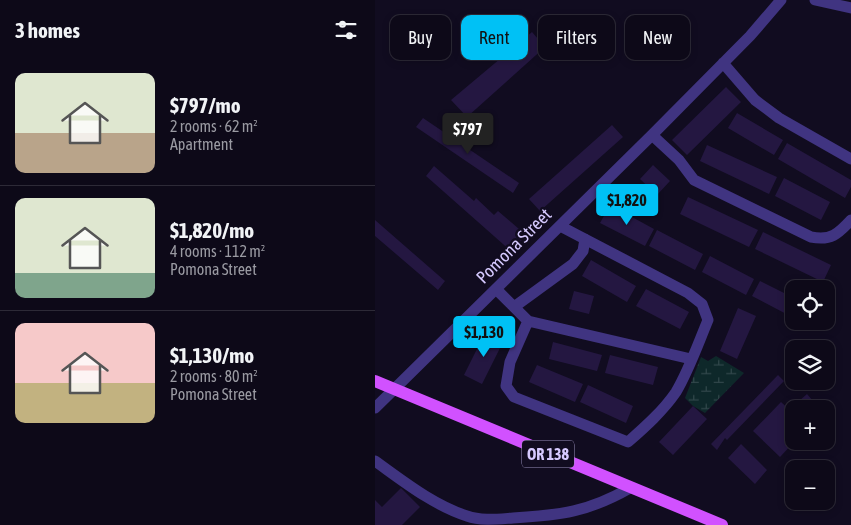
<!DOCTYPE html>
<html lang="en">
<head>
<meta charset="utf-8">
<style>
	body { margin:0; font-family:"Asap Condensed",sans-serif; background:#1b1725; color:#f1f3f6; height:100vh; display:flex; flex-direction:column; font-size:19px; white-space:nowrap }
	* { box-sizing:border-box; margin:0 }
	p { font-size:16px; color:#9a9aa2 }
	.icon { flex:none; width:28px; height:28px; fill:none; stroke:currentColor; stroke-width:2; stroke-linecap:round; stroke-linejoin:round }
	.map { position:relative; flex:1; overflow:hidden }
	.panel { display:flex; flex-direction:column; background:#0d0918; width:375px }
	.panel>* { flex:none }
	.hud { position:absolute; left:15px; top:15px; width:385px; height:45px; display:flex; gap:10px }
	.controls { position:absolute; left:410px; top:280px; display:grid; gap:10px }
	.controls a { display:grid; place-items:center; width:50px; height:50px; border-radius:10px; background:#0d0918; box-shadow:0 2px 8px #0003,0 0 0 1px #2d2a37; font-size:25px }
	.price { position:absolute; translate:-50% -42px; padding:0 11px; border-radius:5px; background:#00c1f5; color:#111; font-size:16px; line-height:32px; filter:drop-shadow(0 1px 2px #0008) }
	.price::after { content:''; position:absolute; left:50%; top:30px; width:15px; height:11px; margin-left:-8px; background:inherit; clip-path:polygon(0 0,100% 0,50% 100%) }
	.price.active { background:#222; color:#fff }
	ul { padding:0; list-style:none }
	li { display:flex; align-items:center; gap:15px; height:125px; padding:0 15px }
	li+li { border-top:1px solid #2d2a37 }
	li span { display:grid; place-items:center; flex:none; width:140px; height:100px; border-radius:10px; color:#555 }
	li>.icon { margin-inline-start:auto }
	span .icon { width:60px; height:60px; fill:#fffc; stroke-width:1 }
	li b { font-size:21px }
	h2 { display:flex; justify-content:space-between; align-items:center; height:60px; padding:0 15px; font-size:21px }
	.tag { padding:0 18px; border-radius:10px; background:#0d0918; box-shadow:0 2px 8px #0003,0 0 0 1px #2d2a37; font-size:18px; line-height:45px }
	.tag.active { background:#00c1f5; color:#111 }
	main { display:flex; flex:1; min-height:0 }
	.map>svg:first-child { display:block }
</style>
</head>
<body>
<main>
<section class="panel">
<h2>3 homes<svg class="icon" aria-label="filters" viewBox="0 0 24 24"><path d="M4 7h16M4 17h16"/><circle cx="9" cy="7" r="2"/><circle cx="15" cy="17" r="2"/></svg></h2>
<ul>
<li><span style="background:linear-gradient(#dfe7d0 60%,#b9a48a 0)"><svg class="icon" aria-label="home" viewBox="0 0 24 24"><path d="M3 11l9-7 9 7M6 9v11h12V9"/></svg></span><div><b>$797/mo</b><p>2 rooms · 62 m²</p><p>Apartment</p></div></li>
<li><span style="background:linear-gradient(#dfe7d0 75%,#7fa58c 0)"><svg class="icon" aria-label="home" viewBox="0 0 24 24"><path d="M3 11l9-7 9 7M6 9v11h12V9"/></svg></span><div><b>$1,820/mo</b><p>4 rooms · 112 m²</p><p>Pomona Street</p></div></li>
<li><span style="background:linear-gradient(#f6c9c9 60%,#c2b280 0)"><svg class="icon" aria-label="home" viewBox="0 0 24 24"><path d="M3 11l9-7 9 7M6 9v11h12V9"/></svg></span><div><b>$1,130/mo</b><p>2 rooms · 80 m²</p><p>Pomona Street</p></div></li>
</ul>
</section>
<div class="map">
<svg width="476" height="525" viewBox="0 0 476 525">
	<defs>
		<pattern id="wetland-marsh" width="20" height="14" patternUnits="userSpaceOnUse" patternTransform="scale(1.25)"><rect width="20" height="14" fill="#0e282a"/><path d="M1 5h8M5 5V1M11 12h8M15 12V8" fill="none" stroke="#30464a"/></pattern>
	</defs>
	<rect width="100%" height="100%" fill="#110c20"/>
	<!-- wetland -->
	<path fill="url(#wetland-marsh)" d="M341,356L369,373L330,413L318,406L310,398L326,357L333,361Z"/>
	<!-- building -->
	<path fill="#241741" d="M157,32L170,47L92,117L76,100Z
		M351,87L366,102L312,155L297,140Z
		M362,113L408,140L399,155L353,128Z
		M48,118L144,183L138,193L41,127Z
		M237,125L248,137L165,211L154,199Z
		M412,143L476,180V187L470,198L403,159Z
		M332,145L402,177L394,194L325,161Z
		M278,165L295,181L282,195L265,179Z
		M59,166L99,201L101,198L119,215L123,211L151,235L137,252L51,176Z
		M409,178L455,202L446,220L400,196Z
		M313,197L383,230L374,247L305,214Z
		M235,205L279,229L270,246L225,223Z
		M0,220L70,281L63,290L0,236Z
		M282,230L328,254L320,270L274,246Z
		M388,232L456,265L448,282L380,249Z
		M335,256L379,279L371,295L327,272Z
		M216,260L261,286L252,302L207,276Z
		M385,281L419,298V318L377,296Z
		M271,289L314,312L305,329L261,306Z
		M199,291L219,296L214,314L194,309Z
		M363,308L381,316L362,359L345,351Z
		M111,331L129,340L107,384L89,375Z
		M178,342L227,355L222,371L174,359Z
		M235,355L283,367L278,385L230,373Z
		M162,365L208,384L200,402L154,382Z
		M403,375L409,381L352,440L350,438L342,450L336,444Z
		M213,385L258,406L251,423L205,402Z
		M432,394L438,401L430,408L424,401Z
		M406,402L419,414L420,441L405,457L378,431Z
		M318,406L332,419L298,455L284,442Z
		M366,444L392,470L380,484L353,458Z
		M26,488L45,507L27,525H0V500L7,507Z"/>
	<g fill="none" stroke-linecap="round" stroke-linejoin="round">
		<!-- minor -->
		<path stroke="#403481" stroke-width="11" d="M440,0L476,8
			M348,63L380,100L404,118L476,159
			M277,135L304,160L319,180L436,237C456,241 463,234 476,220
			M121,289L153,321L135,362L131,386L139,397L253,442C270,427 288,411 301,392C314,370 323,344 333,320L327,304L313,293L185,226
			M139,307L198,264L208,251L210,239
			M153,321L316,359
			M0,408L277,135L375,36L406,0
			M0,461C28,481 58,505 92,516C106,521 123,519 138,518C186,515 213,512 255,488"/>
		<!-- major -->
		<path stroke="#d151ff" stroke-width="12" d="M0,381L347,525"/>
	</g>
	<g text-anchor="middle" stroke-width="5" stroke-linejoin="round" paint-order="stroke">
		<!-- shield labels -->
		<rect fill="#110c20" stroke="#9b91bc" stroke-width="1" x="147" y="440.5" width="52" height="27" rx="4"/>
		<g font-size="16" font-weight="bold" fill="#d6caff">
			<text x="173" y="460">OR 138</text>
		</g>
		<!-- street labels -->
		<g font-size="18" fill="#d6caff" stroke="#110c20">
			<text transform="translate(139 246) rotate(-45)" y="6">Pomona Street</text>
		</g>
	</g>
</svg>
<div class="controls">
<a><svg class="icon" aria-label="locate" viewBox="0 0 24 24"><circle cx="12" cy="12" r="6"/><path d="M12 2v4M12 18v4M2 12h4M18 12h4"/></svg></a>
<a><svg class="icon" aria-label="layers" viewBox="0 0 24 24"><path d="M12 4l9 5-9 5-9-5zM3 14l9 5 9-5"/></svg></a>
<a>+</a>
<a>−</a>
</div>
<b class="price active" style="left:93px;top:155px">$797</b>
<b class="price" style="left:252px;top:226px">$1,820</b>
<b class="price" style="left:109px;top:358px">$1,130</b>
<div class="hud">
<a class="tag">Buy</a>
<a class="tag active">Rent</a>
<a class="tag">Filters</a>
<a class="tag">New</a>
</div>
</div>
</main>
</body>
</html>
